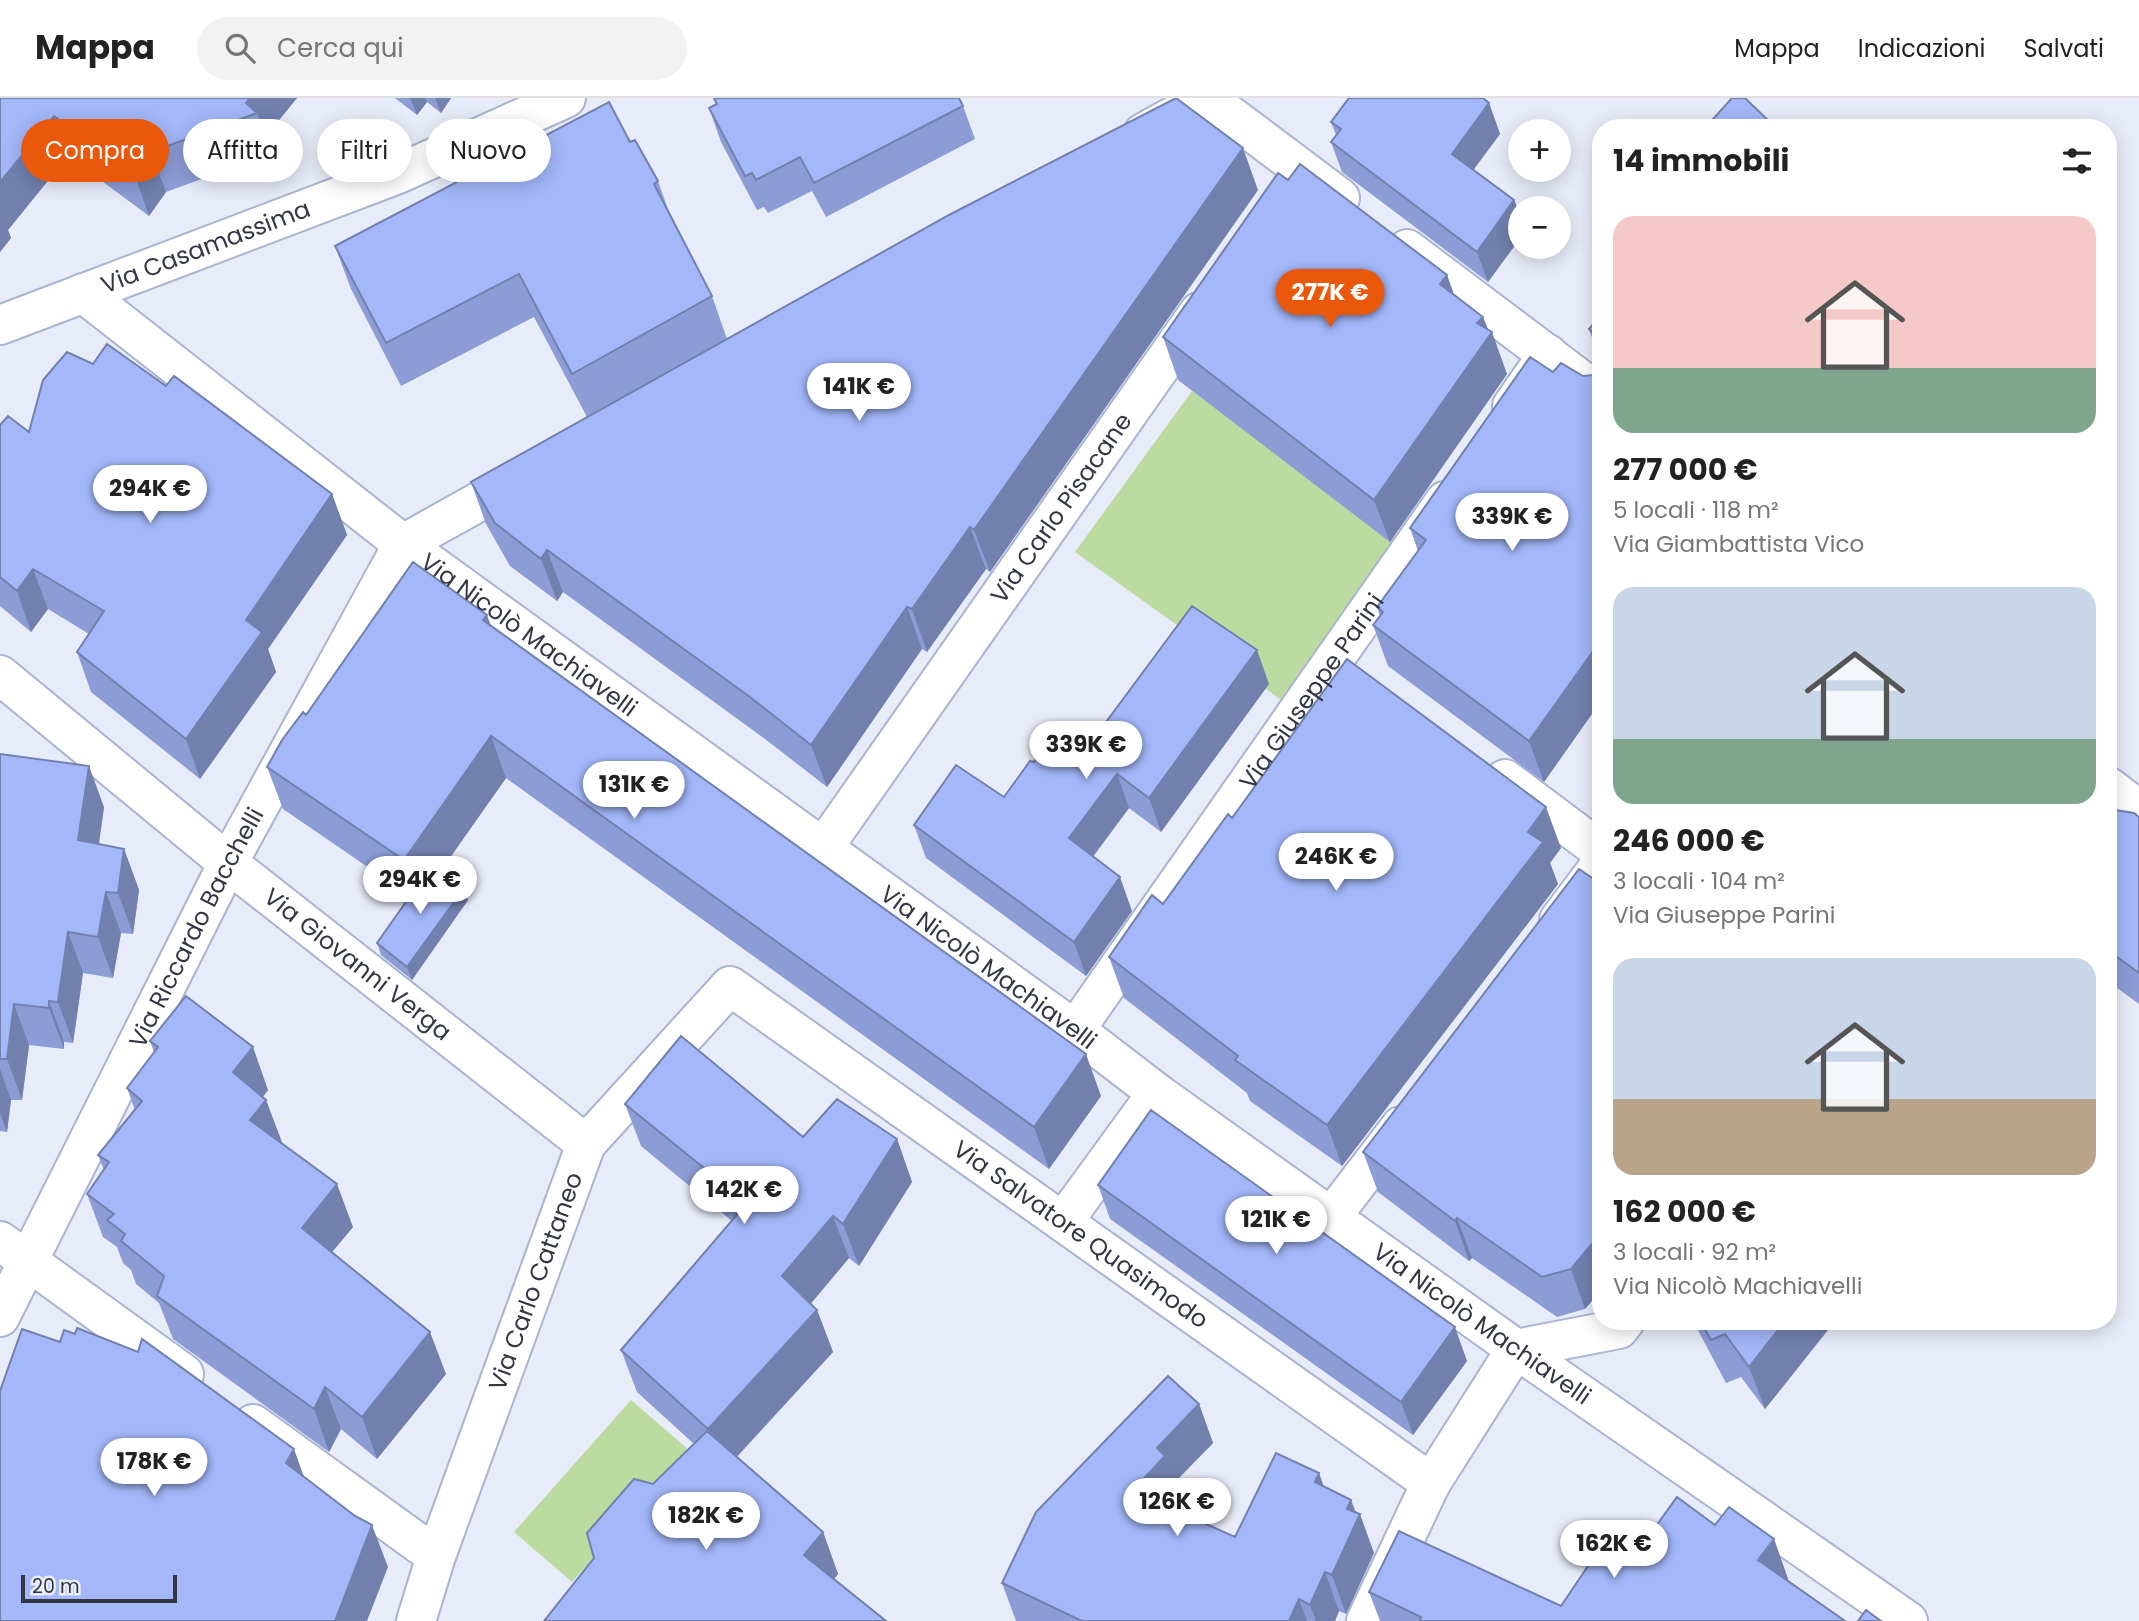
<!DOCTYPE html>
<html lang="it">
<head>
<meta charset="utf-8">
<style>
	body { margin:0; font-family:Poppins,sans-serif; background:#f2f2f2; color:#222; height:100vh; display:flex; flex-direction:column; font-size:26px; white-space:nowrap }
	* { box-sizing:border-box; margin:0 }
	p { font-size:23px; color:#767676 }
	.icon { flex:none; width:38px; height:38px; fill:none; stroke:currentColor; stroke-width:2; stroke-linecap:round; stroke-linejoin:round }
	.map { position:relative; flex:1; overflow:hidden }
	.drawer { position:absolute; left:1592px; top:21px; width:525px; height:1211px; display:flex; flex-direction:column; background:#fff; border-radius:28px; box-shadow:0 4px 18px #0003 }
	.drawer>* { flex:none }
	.top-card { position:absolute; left:21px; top:21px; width:665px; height:63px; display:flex; gap:14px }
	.controls { position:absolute; left:1508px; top:21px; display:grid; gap:14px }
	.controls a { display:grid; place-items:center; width:63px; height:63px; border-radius:50%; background:#fff; box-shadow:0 4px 18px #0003; font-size:35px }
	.scale { position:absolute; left:21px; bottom:18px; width:156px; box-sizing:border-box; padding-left:7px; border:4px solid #333743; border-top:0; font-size:19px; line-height:24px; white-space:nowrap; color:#333743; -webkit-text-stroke:5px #e8ecf9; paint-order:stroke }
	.price { position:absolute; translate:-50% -60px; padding:0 16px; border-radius:24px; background:#fff; color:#222; font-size:23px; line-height:46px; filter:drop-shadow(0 2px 4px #0008) }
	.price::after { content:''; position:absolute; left:50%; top:42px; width:21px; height:16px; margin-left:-10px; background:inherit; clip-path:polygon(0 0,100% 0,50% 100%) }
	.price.active { background:#ea580c; color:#fff }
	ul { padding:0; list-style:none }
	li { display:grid; align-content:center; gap:14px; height:371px; padding:0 21px }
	li span { display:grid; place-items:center; height:217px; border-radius:21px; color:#555 }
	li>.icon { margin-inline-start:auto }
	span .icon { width:126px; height:126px; fill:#fffc; stroke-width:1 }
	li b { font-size:30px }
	h2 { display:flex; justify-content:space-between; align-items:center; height:84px; padding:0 21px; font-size:30px }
	.tag { padding:0 24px; border-radius:32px; background:#fff; box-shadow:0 4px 18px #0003; font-size:24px; line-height:63px }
	.tag.active { background:#ea580c; color:#fff }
	header { display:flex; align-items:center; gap:42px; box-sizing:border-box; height:98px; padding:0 35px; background:#fff; border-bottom:2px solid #e0e0e0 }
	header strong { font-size:33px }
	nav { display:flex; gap:38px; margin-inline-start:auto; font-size:24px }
	.search { width:490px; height:63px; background:#f2f2f2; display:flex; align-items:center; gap:18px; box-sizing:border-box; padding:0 24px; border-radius:38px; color:#767676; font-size:26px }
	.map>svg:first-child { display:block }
</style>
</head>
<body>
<header>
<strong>Mappa</strong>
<div class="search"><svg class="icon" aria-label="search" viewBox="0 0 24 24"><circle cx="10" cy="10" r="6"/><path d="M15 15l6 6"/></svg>Cerca qui</div>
<nav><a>Mappa</a><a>Indicazioni</a><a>Salvati</a></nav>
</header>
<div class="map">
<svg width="2139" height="1523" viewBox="0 0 2139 1523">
	<rect width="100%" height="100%" fill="#e8ecf9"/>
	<!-- green -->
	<path fill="#bcdba0" d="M1192,293L1411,452L1298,614L1075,454Z
		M631,1302L689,1352L572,1484L514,1434Z"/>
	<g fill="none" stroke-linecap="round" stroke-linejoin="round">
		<!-- minor casing -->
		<g stroke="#a9b3d2" stroke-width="42">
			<g id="minor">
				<path d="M1207,0L1340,100"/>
				<path d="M1143,35L1206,0"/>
				<path d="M1407,151L1601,297"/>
				<path id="s1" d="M83,195L403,446L1075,932L1157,995L1516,1251L1908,1523"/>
				<path id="s2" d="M0,227L398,76L566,0"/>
				<path d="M1512,308L1548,256"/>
				<path id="s3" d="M0,577L228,765L586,1046"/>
				<path d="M1505,681L1601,753"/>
				<path d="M2109,689L2139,712"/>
				<path id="s4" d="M823,750L1199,214"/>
				<path d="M1559,822L1601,766"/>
				<path id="s5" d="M1075,932L1445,403"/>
				<path d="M1332,1118L1401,1028"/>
				<path d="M1063,1124L1157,995"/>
				<path d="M0,1143L184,1276"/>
				<path id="s6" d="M0,1219L228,765L403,446L525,378"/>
				<path d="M253,1326L436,1458"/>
				<path id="s7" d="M416,1523L436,1458L586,1046L730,888L1431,1385"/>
				<path d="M1366,1523L1431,1385L1516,1251L1619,1231L1625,1223"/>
			</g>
		</g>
		<!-- minor -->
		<use href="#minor" stroke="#fff" stroke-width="38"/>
	</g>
	<!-- wall -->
	<path fill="#8c9dd6" d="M0,0H297L266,38L272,55L166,94L149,118L68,58L8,132L11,140L0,154Z
		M395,0H451L441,15L427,4L417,17Z
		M713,0L963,8L975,41L826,119L812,93L768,115L764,109L757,112L721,44L709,10L716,6Z
		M1489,5L1500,36L1473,72L1514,102L1521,119V139L1488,184L1342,74L1331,44L1336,37L1331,24Z
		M630,44L658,83L671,120L712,198L727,241L1258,92L990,474L986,471L927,554L922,551L827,689L765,641L563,494L557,503L510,468L486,426L471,384L587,319L534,219L401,288L351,191L335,148Z
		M1288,82L1447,177L1454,197L1488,231L1507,276L1390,444L1178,282L1163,239Z
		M1601,217V265L1589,231Z
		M93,266L166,288L332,396L347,437L268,551L276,574L200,681L91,594L77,554L89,536L48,511L31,534L0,508V327L29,334Z
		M1601,272V603L1544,684L1388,568L1373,527L1380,518L1377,509L1418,453L1410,430L1553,274L1583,278L1594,277Z
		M491,528L1101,998L1049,1071L506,680L440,773L464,790L468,802L412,882L381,857L377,845L410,798L283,711L267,669L306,617Z
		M1269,586L1161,734L1129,710L1093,759L1132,813L1086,878L926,760L914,727L1004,699L1034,664L1086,651Z
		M0,656L104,709L99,746L124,751L139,792L133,836L121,835L113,880L83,875L73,945L64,944V951L29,947L22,1002H11L7,1034L0,1033Z
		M2109,711L2139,719V906L2109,884Z
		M1232,720L1561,750L1550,765L1558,786L1342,1068L1250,1003L1247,995L1124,900L1109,859L1163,806Z
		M1601,786V1192L1585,1211L1557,1219L1472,1160L1469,1163L1378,1094L1363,1054Z
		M150,943L268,992L263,999L266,1002L281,1045L353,1129L332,1154L446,1276L377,1361L341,1331L329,1354L173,1241L159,1205L136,1186L131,1172L123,1165L117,1149L103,1139L87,1096L104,1072L98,1057L135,1012L127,990L154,954Z
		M625,1006L803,1039L897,1041L912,1084L859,1168L849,1160L811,1205L817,1212L833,1254L737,1359L823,1434L838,1476L834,1481L653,1386L694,1346L637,1294L621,1252L732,1123L641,1048Z
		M1098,1087L1467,1263L1413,1337L1110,1121Z
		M1693,1223H1835L1765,1311L1741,1279L1726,1285Z
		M1199,1306L1213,1345L1175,1384L1180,1397L1168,1409L1235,1439L1324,1388L1356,1415L1374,1455L1346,1516L1339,1513L1335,1523H1016L1002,1485Z
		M1715,1427L1774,1441L1788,1481L1787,1483L1845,1523H1380L1369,1494L1561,1508L1638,1453Z"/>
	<!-- shaded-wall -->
	<path fill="#7280ae" d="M250,0H297L266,38L257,15L246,5Z
		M410,0H425L427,4L417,17Z
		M435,0H451L441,15Z
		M1489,5L1500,36L1463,86L1452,56Z
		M54,18L68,58L8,132L11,140L0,154V84Z
		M1243,50L1258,92L990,474L974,432Z
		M151,54L166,94L149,118L135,78Z
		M1514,102L1521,119V139L1488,184L1477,154Z
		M1447,177L1462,220L1440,186Z
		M1483,219L1490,236L1492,234L1507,276L1390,444L1374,402L1477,225Z
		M332,396L347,437L268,551L276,574L200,681L186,641L246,522Z
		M970,429L986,471L927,554L912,511Z
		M547,452L563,494L557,503L541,461Z
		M33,471L48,511L31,534L17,493Z
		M907,509L922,551L827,689L811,647Z
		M487,517L502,559L483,522Z
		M1601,542V603L1544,684L1529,643Z
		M1257,552L1269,586L1161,734L1149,700Z
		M491,638L506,680L419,804L404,762Z
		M89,668L104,709L93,784L78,742Z
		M1117,676L1129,710L1081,774L1069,740Z
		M1546,709L1561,750L1550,765L1558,786L1342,1068L1327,1027Z
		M124,751L139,792L133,836L118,795Z
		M1120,779L1132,813L1086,878L1074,844Z
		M464,790L468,802L412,882L407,869Z
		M106,794L121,835L113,880L98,839Z
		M68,834L83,875L73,945L58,904Z
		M49,903L64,944V951L49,910Z
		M14,906L29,947L22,1002L7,961Z
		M253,949L268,992L248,1017L233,974Z
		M1086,956L1101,998L1049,1071L1034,1029Z
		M0,971L11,1002L7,1034L0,1015Z
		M266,1002L282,1044L266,1065L250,1022Z
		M897,1041L912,1084L859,1168L843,1126Z
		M337,1086L353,1129L317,1172L302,1130Z
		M833,1118L849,1160L798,1221L782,1178Z
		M1457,1120L1472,1160L1469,1163L1455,1123Z
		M1601,1135V1192L1585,1211L1571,1171Z
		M817,1212L833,1254L723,1373L708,1331Z
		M1785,1223H1835L1765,1311L1749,1269Z
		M1455,1229L1467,1263L1413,1337L1401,1304Z
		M430,1234L446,1276L377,1361L362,1319Z
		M325,1289L341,1331L329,1354L314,1311Z
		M1199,1306L1213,1345L1175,1384L1180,1397L1146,1431L1132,1393L1157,1350Z
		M294,1351L309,1393L286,1365Z
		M1319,1375L1333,1414L1315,1384Z
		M1351,1402L1358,1420L1360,1416L1374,1455L1346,1516L1332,1477L1347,1411Z
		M372,1427L388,1469L367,1523H335Z
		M823,1434L838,1476L819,1499L804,1457Z
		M1774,1441L1788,1481L1772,1503L1758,1462Z
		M1325,1474L1339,1513L1335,1523H1316L1310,1507Z
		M1299,1501L1307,1523H1289Z"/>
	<!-- building -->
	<path fill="#a3b7f9" stroke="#7280ae" stroke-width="2" d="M0,0H250L246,5L257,15L151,54L135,78L54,18L0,84Z
		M714,0H959L963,8L814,85L800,59L756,82L752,75L745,78L709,10L717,6Z
		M1176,0L1243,50L974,432L970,429L912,511L907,509L811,647L750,599L547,452L541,461L495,425L471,384L949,117Z
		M1349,0H1483L1489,5L1452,56L1514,102L1477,154L1331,44L1341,31L1331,24Z
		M1732,0H1745L1772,26L1769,30H1705Z
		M609,4L630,44L635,42L658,83L654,86L712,198L572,276L519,176L386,245L335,148Z
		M1300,66L1447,177L1440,186L1483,219L1477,225L1492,234L1374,402L1163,239L1278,75L1288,82Z
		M1601,217V244L1589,231Z
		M107,246L166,288L174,278L332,396L246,522L262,534L186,641L77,554L104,513L33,471L17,493L0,479V327L8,318L29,334L43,282L67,254L93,266Z
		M1530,259L1553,274L1561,265L1583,278L1594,277L1601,272V542L1529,643L1373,527L1383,514L1377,509L1426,442L1410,430Z
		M413,464L487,517L483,522L1086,956L1034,1029L491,638L404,762L267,669L282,642L303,614L306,617Z
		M1192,508L1257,552L1149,700L1117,676L1069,740L1120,779L1074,844L914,727L956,667L1004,699L1030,663L1034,664L1057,630L1086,651Z
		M1347,561L1546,709L1528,734L1543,744L1327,1027L1235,962L1238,958L1109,859L1152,797L1163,806L1228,716L1232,720Z
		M0,656L89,668L78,742L124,751L118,795L106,794L98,839L68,834L58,904L49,903V910L14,906L7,961H0Z
		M2109,711L2134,715L2139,719V875L2109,853Z
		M432,767L464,790L407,869L377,845Z
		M1579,771L1601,786V1135L1571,1171L1542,1179L1457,1120L1455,1123L1363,1054Z
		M186,898L253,949L233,974L266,1002L250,1022L337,1086L302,1130L430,1234L362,1319L325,1289L314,1311L157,1198L164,1178L121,1143L125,1136L107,1122L114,1116L87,1096L109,1064L98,1057L142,1003L127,990L158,949L150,943Z
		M681,938L803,1039L837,1001L897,1041L843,1126L833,1118L782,1178L817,1212L708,1331L621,1252L747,1105L625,1006Z
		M1151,1012L1455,1229L1401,1304L1098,1087Z
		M1700,1223H1785L1749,1269L1725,1236L1711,1242Z
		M77,1230L138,1254L142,1241L294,1351L286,1365L355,1418L372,1427L335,1523H0V1293L22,1231L60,1244L64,1232L75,1236Z
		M1168,1278L1199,1306L1157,1350L1165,1358L1132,1393L1235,1439L1276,1355L1319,1375L1315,1384L1351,1402L1347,1411L1360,1416L1332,1477L1325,1474L1310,1507L1299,1501L1289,1523H1082L1002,1485L1036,1414Z
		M707,1333L823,1434L804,1457L886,1523H544L594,1460L587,1435L634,1381L653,1386Z
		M1677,1399L1715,1427L1729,1409L1774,1441L1758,1462L1845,1523H1420L1421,1519L1369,1494L1399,1433L1561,1508L1611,1434L1638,1453Z
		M1866,1512L1881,1523H1858Z"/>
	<g text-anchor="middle" stroke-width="7" stroke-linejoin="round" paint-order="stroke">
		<!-- street labels -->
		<g font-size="24" fill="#333743" stroke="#e8ecf9">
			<text dy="8" stroke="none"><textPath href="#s2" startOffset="220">Via Casamassima</textPath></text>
			<text dy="8" stroke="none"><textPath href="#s4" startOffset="415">Via Carlo Pisacane</textPath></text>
			<text dy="8" stroke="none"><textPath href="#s1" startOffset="562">Via Nicolò Machiavelli</textPath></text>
			<text dy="8" stroke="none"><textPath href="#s5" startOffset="413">Via Giuseppe Parini</textPath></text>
			<text dy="8" stroke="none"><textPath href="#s6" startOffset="436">Via Riccardo Bacchelli</textPath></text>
			<text dy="8" stroke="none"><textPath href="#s3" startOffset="460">Via Giovanni Verga</textPath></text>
			<text dy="8" stroke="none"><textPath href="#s1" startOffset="1129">Via Nicolò Machiavelli</textPath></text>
			<text dy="8" stroke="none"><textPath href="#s7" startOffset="1150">Via Salvatore Quasimodo</textPath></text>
			<text dy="8" stroke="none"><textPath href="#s7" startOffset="360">Via Carlo Cattaneo</textPath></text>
			<text dy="8" stroke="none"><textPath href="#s1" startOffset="1738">Via Nicolò Machiavelli</textPath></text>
		</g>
	</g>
</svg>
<div class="controls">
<a>+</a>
<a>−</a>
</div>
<div class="scale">20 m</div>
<b class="price active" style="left:1330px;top:231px">277K €</b>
<b class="price" style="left:859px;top:325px">141K €</b>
<b class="price" style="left:150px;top:427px">294K €</b>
<b class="price" style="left:1512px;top:455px">339K €</b>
<b class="price" style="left:1086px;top:683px">339K €</b>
<b class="price" style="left:634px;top:723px">131K €</b>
<b class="price" style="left:1336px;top:795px">246K €</b>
<b class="price" style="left:420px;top:818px">294K €</b>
<b class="price" style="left:744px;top:1128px">142K €</b>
<b class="price" style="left:1276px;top:1158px">121K €</b>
<b class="price" style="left:154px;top:1400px">178K €</b>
<b class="price" style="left:1177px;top:1440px">126K €</b>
<b class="price" style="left:706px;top:1454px">182K €</b>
<b class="price" style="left:1614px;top:1482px">162K €</b>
<div class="top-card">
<a class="tag active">Compra</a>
<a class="tag">Affitta</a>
<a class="tag">Filtri</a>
<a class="tag">Nuovo</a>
</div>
<section class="drawer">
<h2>14 immobili<svg class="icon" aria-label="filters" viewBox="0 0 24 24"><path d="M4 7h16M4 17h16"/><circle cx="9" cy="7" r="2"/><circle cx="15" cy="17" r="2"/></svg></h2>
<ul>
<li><span style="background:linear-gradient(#f6c9c9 70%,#7fa58c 0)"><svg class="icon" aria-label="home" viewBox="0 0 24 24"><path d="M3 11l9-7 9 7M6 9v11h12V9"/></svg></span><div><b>277 000 €</b><p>5 locali · 118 m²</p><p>Via Giambattista Vico</p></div></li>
<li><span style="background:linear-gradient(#c9d6e8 70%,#7fa58c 0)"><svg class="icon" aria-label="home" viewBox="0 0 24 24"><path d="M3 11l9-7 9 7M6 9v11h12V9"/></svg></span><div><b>246 000 €</b><p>3 locali · 104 m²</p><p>Via Giuseppe Parini</p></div></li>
<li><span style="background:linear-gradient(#c9d6e8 65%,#b9a48a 0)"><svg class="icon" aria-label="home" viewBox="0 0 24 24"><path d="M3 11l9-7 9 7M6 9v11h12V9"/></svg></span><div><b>162 000 €</b><p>3 locali · 92 m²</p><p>Via Nicolò Machiavelli</p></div></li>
</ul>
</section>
</div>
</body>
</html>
